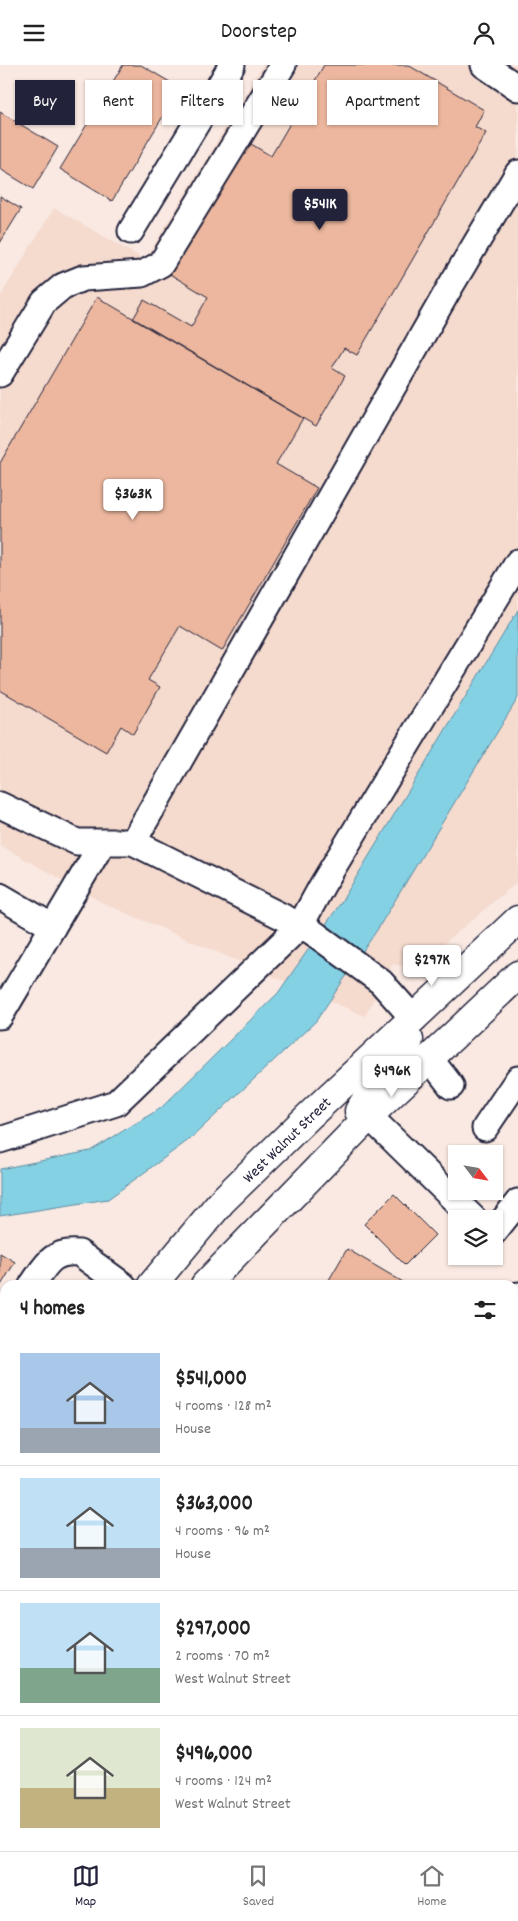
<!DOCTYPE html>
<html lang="en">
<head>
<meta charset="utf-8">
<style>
	body { margin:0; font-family:Dekko,sans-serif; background:#f6f6f6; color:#222; height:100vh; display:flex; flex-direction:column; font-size:19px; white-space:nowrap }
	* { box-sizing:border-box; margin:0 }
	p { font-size:16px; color:#767676 }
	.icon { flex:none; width:28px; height:28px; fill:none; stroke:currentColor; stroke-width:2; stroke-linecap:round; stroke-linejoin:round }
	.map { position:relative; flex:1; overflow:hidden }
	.drawer { position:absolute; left:0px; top:1215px; width:519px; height:571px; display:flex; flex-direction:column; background:#fff; border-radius:15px 15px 0 0; box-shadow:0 1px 4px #0004 }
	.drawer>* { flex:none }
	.hud { position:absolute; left:15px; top:15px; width:489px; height:45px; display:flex; gap:10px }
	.needle { width:32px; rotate:121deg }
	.buttons { position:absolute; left:448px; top:1080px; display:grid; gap:10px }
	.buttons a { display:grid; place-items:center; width:55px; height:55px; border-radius:0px; background:#fff; box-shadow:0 1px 4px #0004; font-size:25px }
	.price { position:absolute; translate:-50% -42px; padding:0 11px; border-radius:5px; background:#fff; color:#222; font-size:16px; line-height:32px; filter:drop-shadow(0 1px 2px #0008) }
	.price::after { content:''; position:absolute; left:50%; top:30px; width:15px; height:11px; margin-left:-8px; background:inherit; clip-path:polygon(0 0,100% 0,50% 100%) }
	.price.current { background:#22223b; color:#fff }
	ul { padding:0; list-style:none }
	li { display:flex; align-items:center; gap:15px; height:125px; padding:0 20px }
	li+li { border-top:1px solid #e0e0e0 }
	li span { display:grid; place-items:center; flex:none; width:140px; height:100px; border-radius:0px; color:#555 }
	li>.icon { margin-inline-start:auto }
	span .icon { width:60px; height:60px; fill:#fffc; stroke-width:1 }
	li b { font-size:21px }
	h2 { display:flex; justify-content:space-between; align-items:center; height:60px; padding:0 20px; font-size:21px }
	.pill { padding:0 18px; border-radius:0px; background:#fff; box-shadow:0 1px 4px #0004; font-size:18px; line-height:45px }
	.pill.current { background:#22223b; color:#fff }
	header { display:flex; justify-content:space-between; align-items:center; height:65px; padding:0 20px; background:#fff; font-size:22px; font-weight:600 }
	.tab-bar { display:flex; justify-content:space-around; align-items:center; height:70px; border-top:1px solid #e0e0e0; background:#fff; font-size:14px; color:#767676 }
	.tab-bar a { display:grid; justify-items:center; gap:2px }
	.tab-bar .current { color:#22223b }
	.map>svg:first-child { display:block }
</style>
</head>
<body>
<header><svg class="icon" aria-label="menu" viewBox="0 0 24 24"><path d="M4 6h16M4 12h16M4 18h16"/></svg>Doorstep<svg class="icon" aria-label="person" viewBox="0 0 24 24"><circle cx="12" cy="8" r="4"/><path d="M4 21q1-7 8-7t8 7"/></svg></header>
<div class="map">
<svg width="518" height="1786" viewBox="0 0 518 1786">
	<rect width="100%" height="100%" fill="#f9e9e2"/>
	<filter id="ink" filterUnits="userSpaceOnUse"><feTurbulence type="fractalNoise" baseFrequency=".02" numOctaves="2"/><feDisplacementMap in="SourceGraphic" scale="10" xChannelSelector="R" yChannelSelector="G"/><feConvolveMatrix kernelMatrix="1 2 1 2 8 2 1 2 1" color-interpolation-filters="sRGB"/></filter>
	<g filter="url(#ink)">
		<!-- built -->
		<path fill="#f5dace" d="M263,0H518V816L414,904L393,899L365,951L103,838L0,780V232L54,143L145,195Z"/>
		<!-- water -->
		<path fill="#85d1e4" stroke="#5d8ba0" d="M518,545V633L377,865L316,956L190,1074L108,1134L0,1151V1104L90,1086L161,1043L278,928L340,839Z"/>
		<!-- building -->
		<path fill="#ecb79e" stroke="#22223b" d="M123,0H141L180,23L112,136L60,104Z
			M324,0H408L484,45L475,62L486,68L357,290L344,283L332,303L345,311L316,361L133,254L144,235L191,262L208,232L168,208L246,76L271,91Z
			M0,47L58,82L33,124L0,104Z
			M0,131L21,144L0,178Z
			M97,232L303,353L276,399L317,423L222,586L180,561L148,615L160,622L133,669L121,661L106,687L0,625V398Z
			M394,1129L435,1170L405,1200L364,1159Z
			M347,1184L408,1220H326Z
			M0,1188L15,1197L0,1222Z
			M514,1547L518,1549V1592L514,1590Z
			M0,1653L5,1656V1714L0,1711Z
			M514,1757L518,1760V1786H494L486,1781H514Z
			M125,1781H155L153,1786H133Z
			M172,1781H185L193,1786H169Z
			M200,1781H235L232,1786H197Z"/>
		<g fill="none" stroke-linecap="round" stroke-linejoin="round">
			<!-- minor casing -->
			<g stroke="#22223b" stroke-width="29">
				<path id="minor" d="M484,0L518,23
					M131,166L232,0
					M0,309L44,237L63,221L83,213L142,209L161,199L283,0
					M0,740L77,777H133L311,866L381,917L414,954
					M133,777L450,222L518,108
					M0,831L53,862
					M0,951L103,777
					M430,994L451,1021
					M369,1051L474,1154
					M485,1063L518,1014
					M0,1075L116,1038L300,861L323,819L518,497
					M494,1167L518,1137
					M32,1220C46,1200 52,1185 79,1188L123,1220
					M514,1237L518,1230
					M0,1264L5,1257
					M0,1374L5,1376
					M514,1420L518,1415
					M0,1572L5,1575
					M514,1678L518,1681
					M0,1780L10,1786
					M349,1781L358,1786
					M295,1786L298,1781"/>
			</g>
			<!-- major casing -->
			<g stroke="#22223b" stroke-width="31">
				<path id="major" d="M359,1046L376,1019L409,975
					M152,1220L221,1137L309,1051L518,855
					M205,1220L378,1042L518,910
					M0,1479L5,1470"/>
			</g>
			<!-- minor -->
			<use href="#minor" stroke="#fff" stroke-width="25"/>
			<!-- major -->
			<use href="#major" stroke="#fff" stroke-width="28"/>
		</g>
	</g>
	<g text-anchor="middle" stroke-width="4.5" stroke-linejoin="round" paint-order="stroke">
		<!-- street labels -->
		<g font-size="16" fill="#22223b" stroke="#fff">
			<text transform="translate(286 1074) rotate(-44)" y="6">West Walnut Street</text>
		</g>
	</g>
</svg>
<div class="buttons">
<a><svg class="needle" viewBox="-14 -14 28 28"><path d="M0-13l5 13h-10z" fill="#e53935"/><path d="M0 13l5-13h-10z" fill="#767676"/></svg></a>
<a><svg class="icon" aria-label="layers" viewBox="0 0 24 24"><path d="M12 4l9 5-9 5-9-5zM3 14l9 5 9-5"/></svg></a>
</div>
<b class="price current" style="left:320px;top:166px">$541K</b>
<b class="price" style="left:133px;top:456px">$363K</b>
<b class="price" style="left:432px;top:922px">$297K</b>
<b class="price" style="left:392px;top:1033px">$496K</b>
<div class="hud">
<a class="pill current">Buy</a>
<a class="pill">Rent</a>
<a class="pill">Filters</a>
<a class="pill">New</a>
<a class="pill">Apartment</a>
</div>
<section class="drawer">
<h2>4 homes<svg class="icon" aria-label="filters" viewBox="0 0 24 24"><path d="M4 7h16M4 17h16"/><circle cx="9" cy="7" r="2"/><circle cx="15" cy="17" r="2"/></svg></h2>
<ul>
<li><span style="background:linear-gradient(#a9c7e8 75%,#9aa5b1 0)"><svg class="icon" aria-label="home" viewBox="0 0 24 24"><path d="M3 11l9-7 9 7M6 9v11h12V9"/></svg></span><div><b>$541,000</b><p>4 rooms · 128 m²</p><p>House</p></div></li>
<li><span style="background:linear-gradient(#bfe0f5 70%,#9aa5b1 0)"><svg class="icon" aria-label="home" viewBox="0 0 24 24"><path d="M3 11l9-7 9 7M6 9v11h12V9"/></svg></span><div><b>$363,000</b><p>4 rooms · 96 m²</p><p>House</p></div></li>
<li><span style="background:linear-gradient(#bfe0f5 65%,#7fa58c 0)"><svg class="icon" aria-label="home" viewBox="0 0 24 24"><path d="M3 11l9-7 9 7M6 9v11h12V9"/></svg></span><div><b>$297,000</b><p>2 rooms · 70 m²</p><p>West Walnut Street</p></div></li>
<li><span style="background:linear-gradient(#dfe7d0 60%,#c2b280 0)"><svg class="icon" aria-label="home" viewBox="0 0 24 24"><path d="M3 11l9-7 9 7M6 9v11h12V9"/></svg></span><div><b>$496,000</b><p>4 rooms · 124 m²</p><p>West Walnut Street</p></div></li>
</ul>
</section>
</div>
<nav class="tab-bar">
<a class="current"><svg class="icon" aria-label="map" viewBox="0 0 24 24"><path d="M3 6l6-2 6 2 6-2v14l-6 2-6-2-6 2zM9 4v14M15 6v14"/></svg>Map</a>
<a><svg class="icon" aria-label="saved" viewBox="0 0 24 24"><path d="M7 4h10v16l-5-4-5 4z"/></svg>Saved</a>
<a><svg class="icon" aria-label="home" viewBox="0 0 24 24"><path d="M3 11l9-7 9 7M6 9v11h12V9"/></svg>Home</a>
</nav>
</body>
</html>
